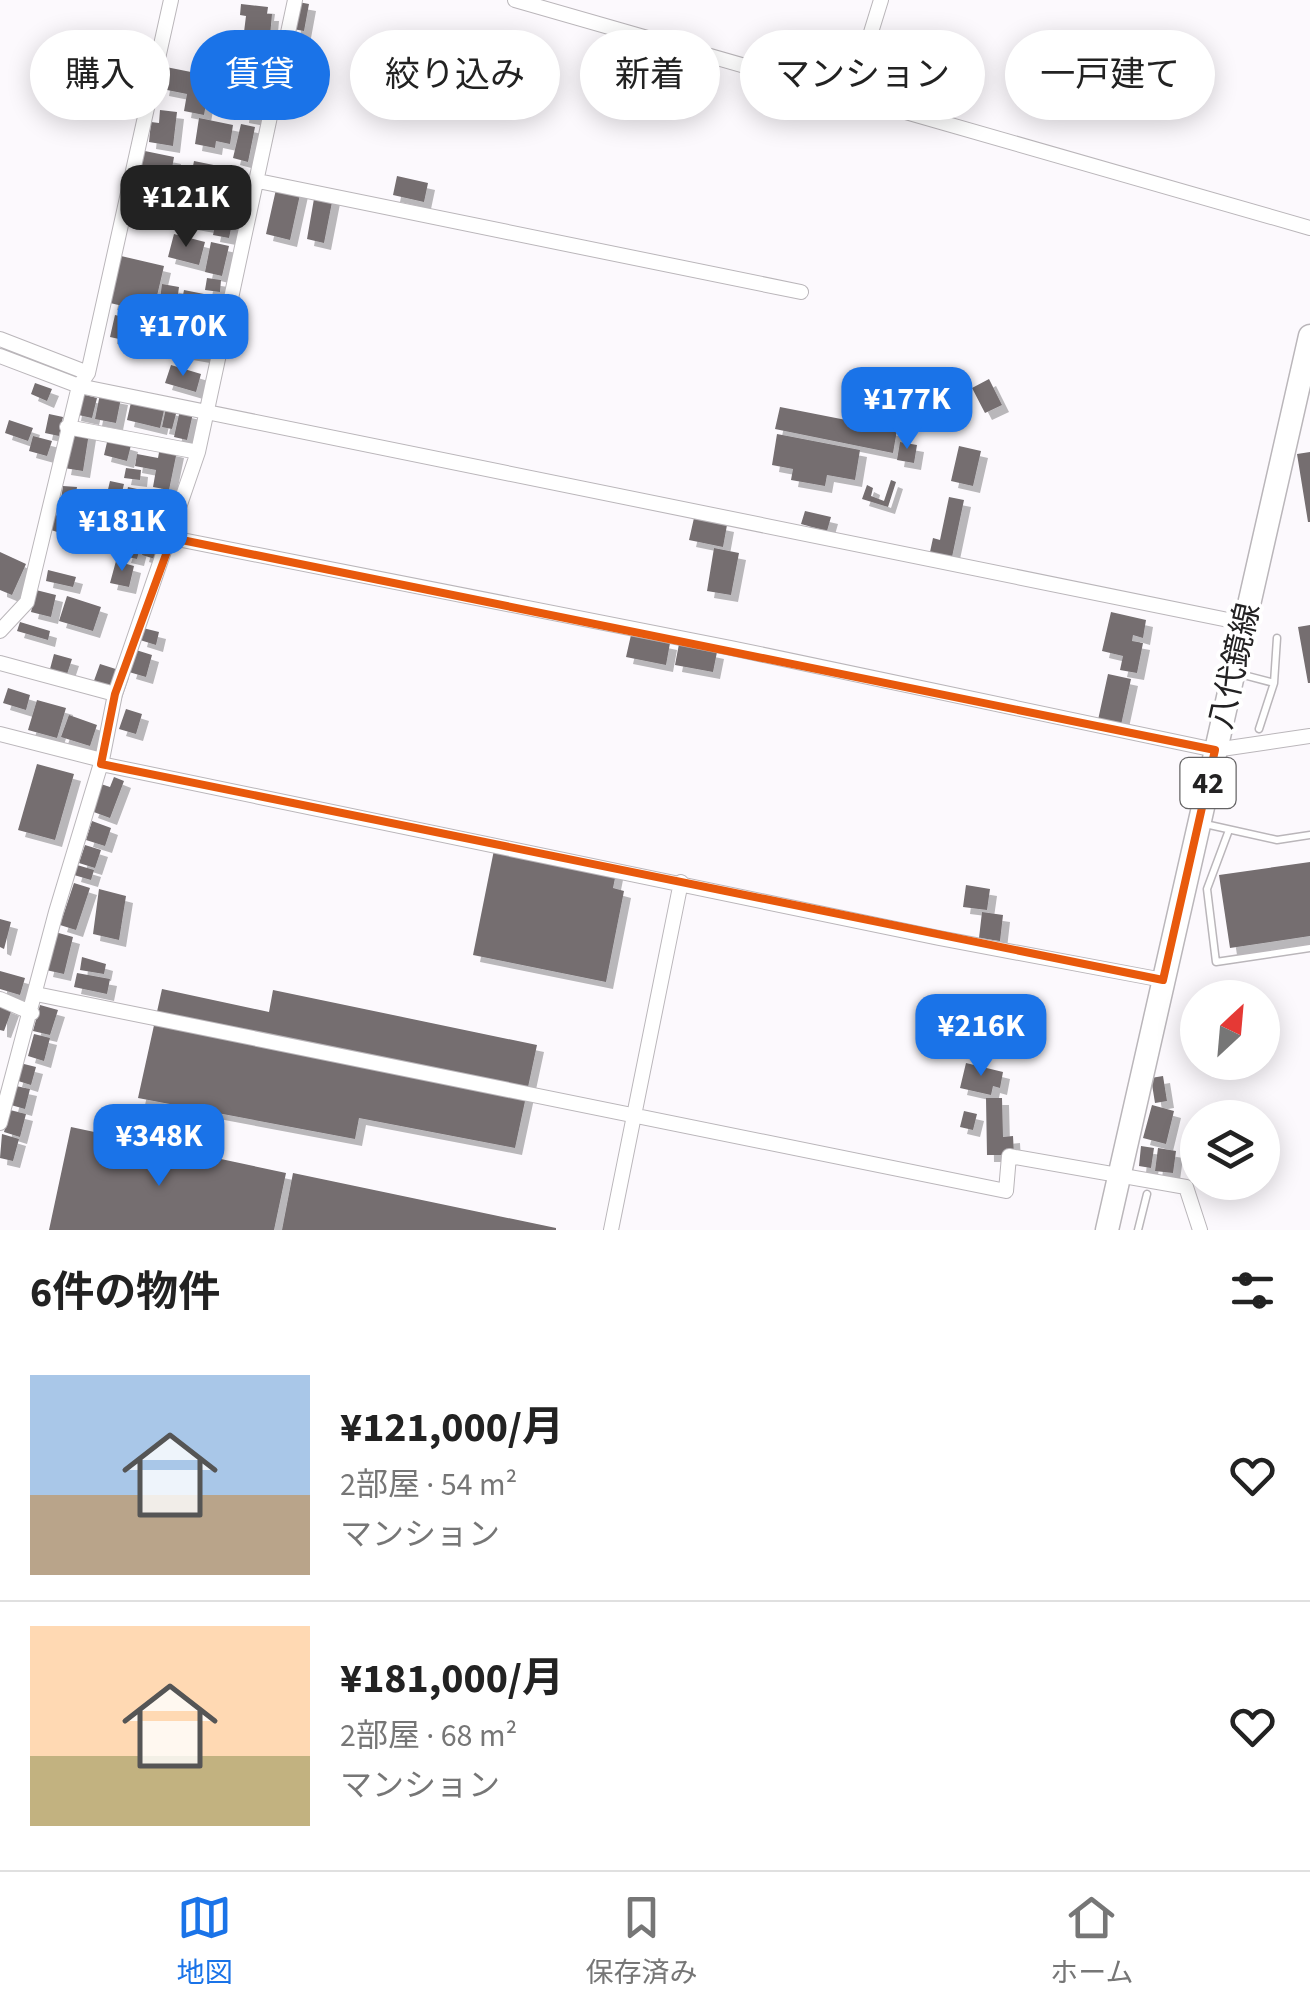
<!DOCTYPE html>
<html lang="ja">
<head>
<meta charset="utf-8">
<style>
	body { margin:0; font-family:"Source Sans 3","Noto Sans JP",sans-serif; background:#f6f6f6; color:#222; height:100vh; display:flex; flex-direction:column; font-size:38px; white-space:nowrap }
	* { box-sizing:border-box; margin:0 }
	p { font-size:32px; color:#767676 }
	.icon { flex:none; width:55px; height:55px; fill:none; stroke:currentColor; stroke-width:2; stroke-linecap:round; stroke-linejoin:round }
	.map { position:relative; height:1230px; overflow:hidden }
	.side { display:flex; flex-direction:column; background:#fff; flex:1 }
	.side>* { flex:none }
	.banner { position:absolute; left:30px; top:30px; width:1250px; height:90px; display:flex; gap:20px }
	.needle { width:65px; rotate:26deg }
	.controls { position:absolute; left:1180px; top:980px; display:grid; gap:20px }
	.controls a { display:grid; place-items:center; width:100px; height:100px; border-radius:50%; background:#fff; box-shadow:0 5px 25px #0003; font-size:50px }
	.price { position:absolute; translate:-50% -85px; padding:0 22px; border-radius:20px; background:#1a73e8; color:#fff; font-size:32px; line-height:65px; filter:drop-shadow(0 2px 5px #0008) }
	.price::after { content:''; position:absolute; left:50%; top:60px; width:30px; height:22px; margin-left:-15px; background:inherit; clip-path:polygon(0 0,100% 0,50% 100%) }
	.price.selected { background:#222; color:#fff }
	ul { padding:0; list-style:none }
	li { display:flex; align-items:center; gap:30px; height:250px; padding:0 30px }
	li+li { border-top:2px solid #e0e0e0 }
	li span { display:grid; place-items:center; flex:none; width:280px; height:200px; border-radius:0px; color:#555 }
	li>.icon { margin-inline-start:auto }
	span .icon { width:120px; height:120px; fill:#fffc; stroke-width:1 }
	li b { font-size:42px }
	h2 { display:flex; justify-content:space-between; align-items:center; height:120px; padding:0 30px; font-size:42px }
	.pill { padding:0 35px; border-radius:45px; background:#fff; box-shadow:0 5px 25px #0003; font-size:35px; line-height:90px }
	.pill.selected { background:#1a73e8; color:#fff }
	.menu { display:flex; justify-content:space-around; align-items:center; height:140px; border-top:2px solid #e0e0e0; background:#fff; font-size:28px; color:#767676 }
	.menu a { display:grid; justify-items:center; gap:5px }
	.menu .selected { color:#1a73e8 }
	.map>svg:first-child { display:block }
</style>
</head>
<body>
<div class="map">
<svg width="1310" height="1230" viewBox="0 0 1310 1230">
	<defs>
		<filter id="shadow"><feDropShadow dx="7" dy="7" stdDeviation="0" flood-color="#0004"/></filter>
	</defs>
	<rect width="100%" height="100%" fill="#fcf9fd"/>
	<!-- building -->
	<path fill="#746e70" filter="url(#shadow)" d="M298,2L309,4L304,31L293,29Z
		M241,4L268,7L267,14H272L270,36L260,34L259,42L243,40L246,16L240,15Z
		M235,46L268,49L266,68L231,60Z
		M130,49L153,56L142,92L119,84Z
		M166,67L211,76L204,115L184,111L187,94L162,89Z
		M283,71L292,73L286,103L276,101Z
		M218,78L246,84L242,104L214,99Z
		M255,82L264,84L258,119L242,116L243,106L250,108Z
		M160,110L177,112L173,146L149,142L151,122L159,123Z
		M199,118L233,125L230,144L216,141L215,148L195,144Z
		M241,124L255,127L248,162L233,158Z
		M140,150L174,157L170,180L136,173Z
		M194,161L243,171L238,197L222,194L223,187L190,181Z
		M397,176L428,183L424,202L393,195Z
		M277,185L301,190L290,240L266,234Z
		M315,193L333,197L324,243L307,239Z
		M184,199L216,207L213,227L180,221Z
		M220,202L236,205L229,238L213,235Z
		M174,234L205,242L199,265L168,257Z
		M211,242L229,246L222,276L205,272Z
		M121,256L164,266L153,313L110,303Z
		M207,278L221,280L220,292L205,290Z
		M162,284L179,287L175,316L158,314Z
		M184,290L214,296L211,311L181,305Z
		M115,315L146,322L142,338L129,335L128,341L110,337Z
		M166,324L187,328L183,351L162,348Z
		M191,328L207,331L203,356L186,353Z
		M171,365L201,374L196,392L165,383Z
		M989,379L1002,405L985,413L972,388Z
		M35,383L52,389L47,401L31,394Z
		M78,393L97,398L92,418L74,414Z
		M100,394L121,398L116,423L95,419Z
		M132,398L165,406L160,428L127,420Z
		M780,407L897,430L893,453L775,429Z
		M166,408L177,410L172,429L162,427Z
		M180,410L193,413L187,440L174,437Z
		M49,414L63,417L59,436L45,433Z
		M9,420L33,428L28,441L5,433Z
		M71,430L89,433L83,471L64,468Z
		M777,434L860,450L855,480L827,475L825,486L791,480L793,469L772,465Z
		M33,436L52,441L47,456L29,451Z
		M108,438L131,445L127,461L104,455Z
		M900,442L917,445L914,463L897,460Z
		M959,446L981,451L973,486L951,481Z
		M160,447L177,451L169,490L153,487L156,470L135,466L137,454L158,458Z
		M1310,452V522H1308L1297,454Z
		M126,468L141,470L140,480L124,478Z
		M891,480L896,482L888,507L862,499L867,485L873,488L871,496L884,501Z
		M110,481L124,484L119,505L105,502Z
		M63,486L77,487L75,500L61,499Z
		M128,487L137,489L133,508L124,506Z
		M153,489L168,492L163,512L139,506L142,493L152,495Z
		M949,497L964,500L952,557L930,552L933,538L940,540Z
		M805,511L831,517L827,531L801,524Z
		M54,515L76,519L75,527L81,528L79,539L51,530Z
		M694,518L727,525L723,547L689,540Z
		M106,522L144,532L137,559L124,556L127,547L101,541Z
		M149,530L162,534L155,559L142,555Z
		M714,548L739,553L731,595L707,591Z
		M0,552L26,564L12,595L0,590Z
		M116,561L134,566L129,587L110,583Z
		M48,570L76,577L73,587L46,581Z
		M36,590L56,595L51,617L31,612Z
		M67,596L101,607L93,631L59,621Z
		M1111,612L1146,620L1143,638L1133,635L1132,641L1143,643L1137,673L1120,670L1123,656L1102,651Z
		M20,622L50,631L48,640L17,631Z
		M1310,625V683H1308L1298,627Z
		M143,628L159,632L156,645L140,640Z
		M631,635L670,643L666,665L626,657Z
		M679,644L717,652L713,672L675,665Z
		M136,650L152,655L146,677L129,672Z
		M54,654L72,659L67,674L50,669Z
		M100,664L122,671L113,697L91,689Z
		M1108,674L1131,679L1121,725L1098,720Z
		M8,688L30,695L26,710L3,703Z
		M37,700L66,708L57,738L28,730Z
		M126,709L142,714L136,734L119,729Z
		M69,715L97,725L90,746L61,737Z
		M37,764L74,774L55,840L18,830Z
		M114,777L124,781L110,818L91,811L101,784L110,787Z
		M92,821L111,828L105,846L86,840Z
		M85,845L101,850L95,868L79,863Z
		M494,850L616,873L613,888L624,891L606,982L473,955Z
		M1310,862V936L1230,948L1219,875Z
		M77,865L94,870L91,880L74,875Z
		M74,883L90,888L76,930L60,925Z
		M966,885L990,889L987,910L963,907Z
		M99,889L126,896L119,940L93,934Z
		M982,912L1003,915L1000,941L979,938Z
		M0,919L11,922L4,949L0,947Z
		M55,932L73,937L64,974L46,970Z
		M82,957L106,964L104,974L80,970Z
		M0,971L25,978L20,995L0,989Z
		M77,973L110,979L107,994L74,987Z
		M162,989L269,1012L273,990L537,1045L515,1148L359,1118L355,1139L138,1098Z
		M0,1004L12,1009L4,1031L0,1030Z
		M40,1005L58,1010L50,1035L33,1031Z
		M34,1034L50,1038L44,1061L28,1056Z
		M20,1063L36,1067L31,1085L15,1080Z
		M966,1063L1003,1072L1000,1088L993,1086L991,1095L960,1088Z
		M1163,1076L1167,1101L1155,1103L1151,1078Z
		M16,1086L30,1089L25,1109L11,1105Z
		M986,1098H1002L1003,1137L1013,1136L1014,1155H987Z
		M1152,1105L1174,1111L1166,1144L1143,1138Z
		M10,1110L26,1114L20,1137L4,1132Z
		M964,1111L977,1114L973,1130L960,1127Z
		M71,1127L286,1173L274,1230H49Z
		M2,1134L19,1139L13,1161L0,1158Z
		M1141,1146L1154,1148L1151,1168L1139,1166Z
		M1158,1148L1176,1151L1173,1173L1155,1171Z
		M293,1173L556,1228V1230H282Z"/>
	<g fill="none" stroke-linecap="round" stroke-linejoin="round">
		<!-- lane casing -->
		<g stroke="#bab6ba" stroke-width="9">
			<path id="lane" d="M1236,673L1274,683
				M1259,729L1274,683L1277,638
				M1205,824L1277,840L1310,835
				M1229,830L1207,889L1216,962L1310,948
				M1138,1230L1147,1194"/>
		</g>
		<!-- street casing -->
		<g stroke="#bab6ba" stroke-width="16">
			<path id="street" d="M515,0L1310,228
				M851,97L881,0
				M258,181L801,292
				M0,339L88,373
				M0,356L79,386L88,373L171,0
				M67,427L198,452
				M172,538L731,648L1215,750L1310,736
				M0,631L27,602L79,386L1243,623
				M0,663L115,694
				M0,734L102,760
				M101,764L939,938L1163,980
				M36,994L1006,1191L1009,1156L1186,1187L1200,1230
				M0,999L32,1013
				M0,1123L56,912L102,760L115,694L198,452L295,0
				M611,1230L681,882"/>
		</g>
		<!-- primary casing -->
		<g stroke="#bab6ba" stroke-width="25">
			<path id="primary" d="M1107,1230L1310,336"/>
		</g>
		<!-- lane -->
		<use href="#lane" stroke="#fff" stroke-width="6"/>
		<!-- street -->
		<use href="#street" stroke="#fff" stroke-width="14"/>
		<!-- primary -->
		<use href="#primary" stroke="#fff" stroke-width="22"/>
	</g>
	<!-- marked area -->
	<path fill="none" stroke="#e8590c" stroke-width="8" stroke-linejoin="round" d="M172,538L1215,750L1163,980L101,764L115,694Z"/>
	<g text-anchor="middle" stroke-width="8" stroke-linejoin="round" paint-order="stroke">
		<!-- shield labels -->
		<rect fill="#fff" stroke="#656465" stroke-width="2.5" x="1180.5" y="758" width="55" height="50" rx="8"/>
		<g font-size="30" font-weight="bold" fill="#232223">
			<text x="1208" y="793">42</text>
		</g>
		<!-- street labels -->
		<g font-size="32" fill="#232223" stroke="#fff">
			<text transform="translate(1234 666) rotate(-77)" y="11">八代鏡線</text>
		</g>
	</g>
</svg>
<div class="controls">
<a><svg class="needle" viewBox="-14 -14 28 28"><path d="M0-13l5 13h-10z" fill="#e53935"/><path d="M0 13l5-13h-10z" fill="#767676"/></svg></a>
<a><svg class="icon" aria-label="layers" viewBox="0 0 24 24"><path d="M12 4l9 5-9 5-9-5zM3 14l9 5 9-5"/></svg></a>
</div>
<b class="price selected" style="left:186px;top:250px">¥121K</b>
<b class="price" style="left:183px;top:379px">¥170K</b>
<b class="price" style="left:907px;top:452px">¥177K</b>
<b class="price" style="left:122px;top:574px">¥181K</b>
<b class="price" style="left:981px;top:1079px">¥216K</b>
<b class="price" style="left:159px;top:1189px">¥348K</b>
<div class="banner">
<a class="pill">購入</a>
<a class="pill selected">賃貸</a>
<a class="pill">絞り込み</a>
<a class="pill">新着</a>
<a class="pill">マンション</a>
<a class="pill">一戸建て</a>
</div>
</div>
<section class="side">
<h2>6件の物件<svg class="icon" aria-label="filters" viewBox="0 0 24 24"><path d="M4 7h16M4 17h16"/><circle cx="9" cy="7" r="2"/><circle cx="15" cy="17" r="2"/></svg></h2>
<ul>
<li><span style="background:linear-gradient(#a9c7e8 60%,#b9a48a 0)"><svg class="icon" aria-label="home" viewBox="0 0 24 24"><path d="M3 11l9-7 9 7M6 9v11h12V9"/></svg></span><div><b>¥121,000/月</b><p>2部屋 · 54 m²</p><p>マンション</p></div><svg class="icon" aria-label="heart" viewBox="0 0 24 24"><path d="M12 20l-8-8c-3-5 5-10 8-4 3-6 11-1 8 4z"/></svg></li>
<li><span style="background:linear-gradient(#ffd9b3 65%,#c2b280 0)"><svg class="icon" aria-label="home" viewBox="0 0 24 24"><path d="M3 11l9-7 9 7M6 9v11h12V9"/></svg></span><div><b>¥181,000/月</b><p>2部屋 · 68 m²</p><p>マンション</p></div><svg class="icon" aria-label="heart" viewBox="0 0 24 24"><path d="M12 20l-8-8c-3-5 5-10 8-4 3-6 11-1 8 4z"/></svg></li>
</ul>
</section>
<nav class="menu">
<a class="selected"><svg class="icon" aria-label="map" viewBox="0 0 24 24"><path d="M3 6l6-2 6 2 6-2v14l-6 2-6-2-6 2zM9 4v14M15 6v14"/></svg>地図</a>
<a><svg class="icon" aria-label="saved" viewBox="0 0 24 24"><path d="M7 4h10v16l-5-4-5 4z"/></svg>保存済み</a>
<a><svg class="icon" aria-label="home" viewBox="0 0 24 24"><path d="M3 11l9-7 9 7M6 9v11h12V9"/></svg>ホーム</a>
</nav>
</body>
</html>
